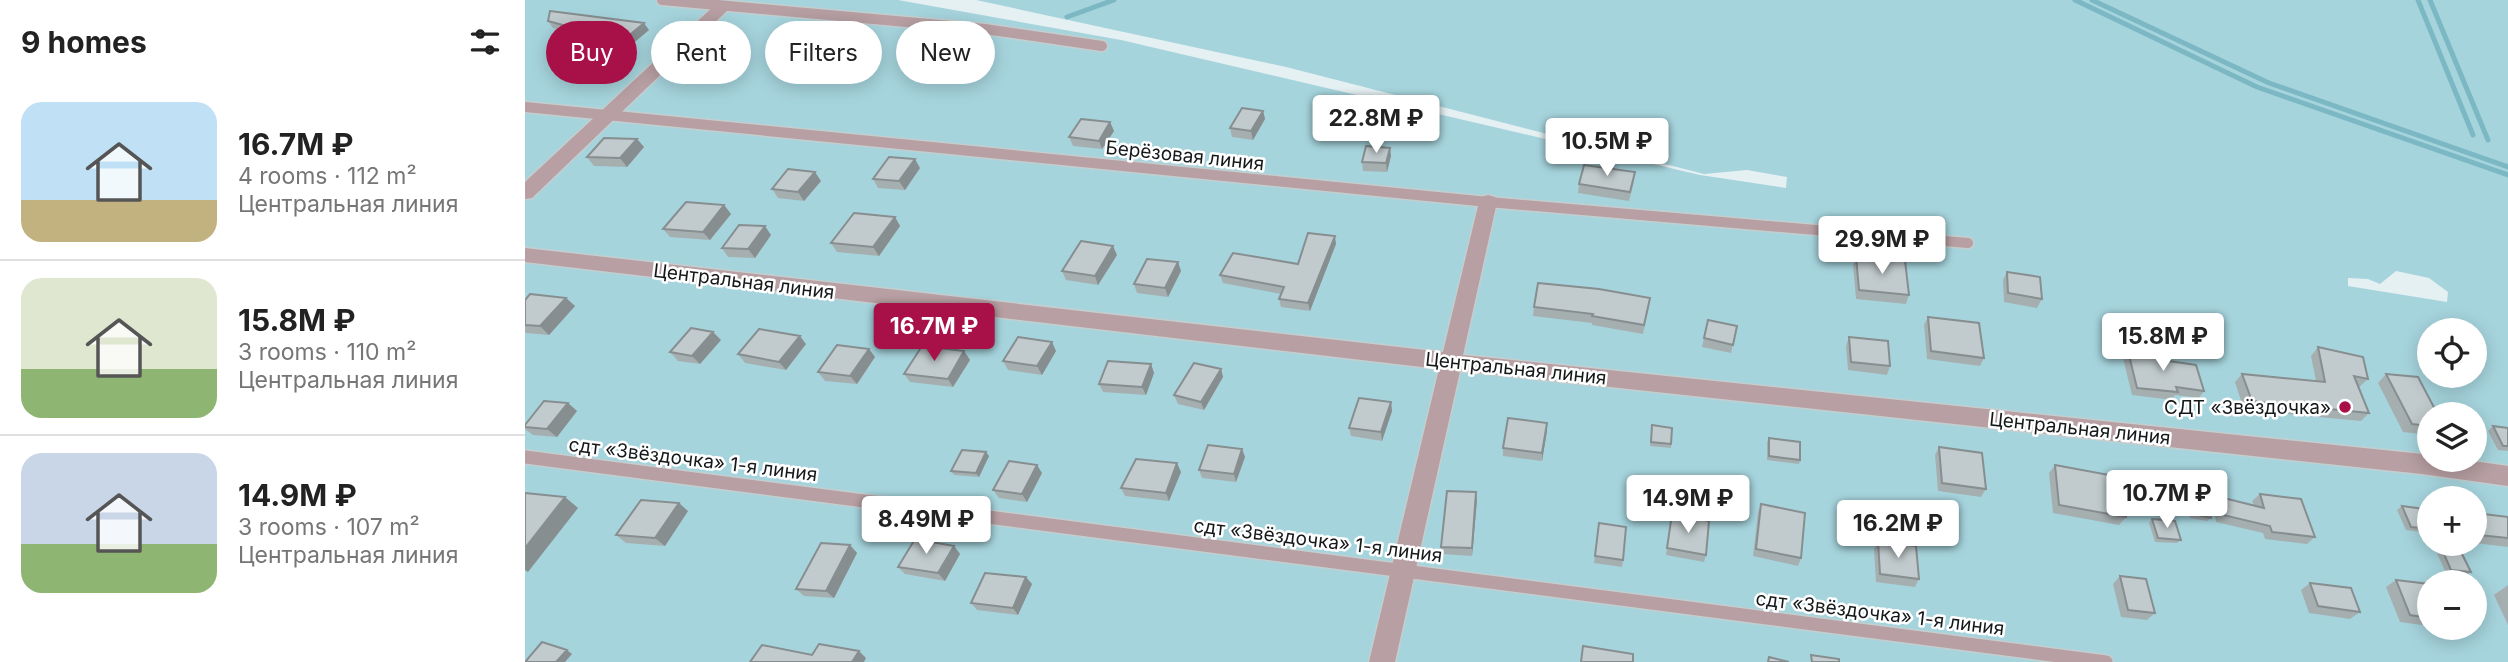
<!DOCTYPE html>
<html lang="en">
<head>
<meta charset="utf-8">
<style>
	body { margin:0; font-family:Inter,sans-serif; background:#f2f2f2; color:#222; height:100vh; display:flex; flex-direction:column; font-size:26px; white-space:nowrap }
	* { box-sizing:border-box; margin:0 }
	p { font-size:23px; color:#767676 }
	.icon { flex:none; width:38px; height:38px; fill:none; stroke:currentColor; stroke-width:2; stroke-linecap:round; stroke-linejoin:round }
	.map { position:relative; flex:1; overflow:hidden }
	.drawer { display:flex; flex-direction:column; background:#fff; width:525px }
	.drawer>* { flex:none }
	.top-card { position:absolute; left:21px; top:21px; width:665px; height:63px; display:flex; gap:14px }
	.tools { position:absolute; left:1892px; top:318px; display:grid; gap:14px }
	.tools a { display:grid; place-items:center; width:70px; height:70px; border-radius:50%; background:#fff; box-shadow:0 4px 18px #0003; font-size:35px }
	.price { position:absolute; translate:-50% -60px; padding:0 16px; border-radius:7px; background:#fff; color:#222; font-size:23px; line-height:46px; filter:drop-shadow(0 2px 4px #0008) }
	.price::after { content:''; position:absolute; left:50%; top:42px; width:21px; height:16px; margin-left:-10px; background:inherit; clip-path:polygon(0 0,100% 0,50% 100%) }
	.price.active { background:#a71148; color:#fff }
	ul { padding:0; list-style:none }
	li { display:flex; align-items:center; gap:21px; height:175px; padding:0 21px }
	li+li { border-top:2px solid #e0e0e0 }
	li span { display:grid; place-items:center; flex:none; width:196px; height:140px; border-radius:21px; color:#555 }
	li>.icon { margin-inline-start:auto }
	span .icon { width:84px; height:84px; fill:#fffc; stroke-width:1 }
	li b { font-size:30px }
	h2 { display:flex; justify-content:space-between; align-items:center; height:84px; padding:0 21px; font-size:30px }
	.chip { padding:0 24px; border-radius:32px; background:#fff; box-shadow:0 4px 18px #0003; font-size:24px; line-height:63px }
	.chip.active { background:#a71148; color:#fff }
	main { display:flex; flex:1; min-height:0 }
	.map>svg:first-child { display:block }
</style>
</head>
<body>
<main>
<section class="drawer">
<h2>9 homes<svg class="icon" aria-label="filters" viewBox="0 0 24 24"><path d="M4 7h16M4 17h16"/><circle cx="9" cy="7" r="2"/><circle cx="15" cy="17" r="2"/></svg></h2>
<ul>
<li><span style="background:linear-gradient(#bfe0f5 70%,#c2b280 0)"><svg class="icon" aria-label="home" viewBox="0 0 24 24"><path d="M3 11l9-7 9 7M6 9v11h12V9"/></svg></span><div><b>16.7M ₽</b><p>4 rooms · 112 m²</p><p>Центральная линия</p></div></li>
<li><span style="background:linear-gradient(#dfe7d0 65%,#8fb573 0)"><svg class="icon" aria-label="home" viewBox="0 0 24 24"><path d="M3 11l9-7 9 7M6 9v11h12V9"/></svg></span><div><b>15.8M ₽</b><p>3 rooms · 110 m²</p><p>Центральная линия</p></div></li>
<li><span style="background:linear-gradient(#c9d6e8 65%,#8fb573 0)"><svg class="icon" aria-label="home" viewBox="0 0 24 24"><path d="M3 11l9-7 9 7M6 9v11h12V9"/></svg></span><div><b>14.9M ₽</b><p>3 rooms · 107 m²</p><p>Центральная линия</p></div></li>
</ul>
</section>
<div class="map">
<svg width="1983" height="662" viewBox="0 0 1983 662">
	<rect width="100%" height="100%" fill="#e5f0f2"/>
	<!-- green -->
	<path fill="#a6d4dd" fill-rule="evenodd" d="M0,0H373L596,40L1175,175L1261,188L1262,177L1222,170L1179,174L761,67L451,0H1983V662H0ZM1871,271L1904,278L1923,292L1922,302L1823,286V278L1843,279L1855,284ZM1904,331H1950V376H1904ZM1904,415H1950V460H1904ZM1904,499H1950V544H1904ZM1904,583H1950V628H1904Z"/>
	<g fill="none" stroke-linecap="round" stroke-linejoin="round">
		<!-- stream -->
		<path stroke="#7cb8c3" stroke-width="5" d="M1550,0L1732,87L1983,175
			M1567,0L1744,83L1983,167
			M1893,0L1948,135
			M1905,0L1963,140
			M542,17L589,0"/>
		<!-- lane-far1 casing -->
		<g stroke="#c4cecf" stroke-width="13">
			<path id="lane-far1" d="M137,0L460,29L577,46
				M0,107L963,202L1443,243"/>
		</g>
		<!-- lane casing -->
		<g stroke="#c4cecf" stroke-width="16">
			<path id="lane" d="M0,457L1581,662"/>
		</g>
		<!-- street casing -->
		<g stroke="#c4cecf" stroke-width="3">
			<path id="street" d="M198,1L206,6L204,9L7,198L0,199V182L192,3Z
				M963,195L970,197L972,202L938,355L1897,454L1904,455V460H1941L1983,466V486L1897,474L935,371L870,662H844L914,369L0,262V248L918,352L954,202L956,197Z"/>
		</g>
		<!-- lane-far1 -->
		<use href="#lane-far1" stroke="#b79fa3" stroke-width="10"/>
		<!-- lane -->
		<use href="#lane" stroke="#b79fa3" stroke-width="13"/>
		<!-- street -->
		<use href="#street" fill="#b79fa3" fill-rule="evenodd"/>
	</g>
	<!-- wall -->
	<path fill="#a6afb0" d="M23,21L124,30L106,45L99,44L67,71L43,68L37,62L66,38L28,28Z
		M738,111L740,119L728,140L707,137L705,128Z
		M585,122L589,131L577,149L548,146L544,137Z
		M112,139L119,147L102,167L69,166L62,157Z
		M865,148L866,156L862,172L838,171L837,162Z
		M395,168L380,190L353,188L348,179Z
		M296,181L279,201L253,198L247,189Z
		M1109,181L1104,201L1053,193L1054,184Z
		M199,205L206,214L185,240L145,237L138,229Z
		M370,217L375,226L354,256L312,252L306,243Z
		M246,235L230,258L203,257L197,248Z
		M811,244L785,311L756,307L754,299L756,294L698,283L695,275L773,264Z
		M592,255L573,285L541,280L537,271Z
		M1331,256L1384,295L1381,304L1331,299L1328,265Z
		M653,262L656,271L643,297L612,293L609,284Z
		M1482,272L1517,299L1512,308L1479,302L1478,280Z
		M41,298L50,306L24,335L0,333V300Z
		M1124,306L1118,334L1067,325V323L1008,316L1009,307Z
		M1403,317L1459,358L1455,366L1402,359L1399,325Z
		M1183,320L1212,326L1206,353L1177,347Z
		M1324,337L1365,366L1362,375L1323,370L1321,346Z
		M196,340L175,364L153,361L145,352Z
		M281,344L261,370L220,363L213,354Z
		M1793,347L1843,379L1833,388L1844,413L1836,421L1719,410L1710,382L1717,374L1791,381L1786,356Z
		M344,349L350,357L332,384L300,381L293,372Z
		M439,351L445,360L428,387L385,382L379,374Z
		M531,351L517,375L483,370L478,361Z
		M1603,351L1644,361L1679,391L1674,398L1650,395L1647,400L1607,395L1598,358Z
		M626,364L629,373L621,395L578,392L574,384Z
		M696,369L698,377L679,410L653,404L649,395Z
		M1861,374L1904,415V435L1878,432L1853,383Z
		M866,402L867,411L857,441L826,436L824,428Z
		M43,403L52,411L32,437L8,435L0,429V425Z
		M1127,425L1146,444V448L1125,446Z
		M1968,426L1983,428V451L1973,450L1963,431Z
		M1022,431L1017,461L978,456V448Z
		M1244,438L1275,460L1274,464L1242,460V442Z
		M1414,447L1461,489L1456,497L1413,491L1410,455Z
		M717,449L720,457L711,482L677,478L674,470Z
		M464,456L454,477L429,475L426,471Z
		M1530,465L1601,517L1594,525L1528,513L1524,473Z
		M656,472L644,501L600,496L596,488Z
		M517,473L502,502L474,498L468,490Z
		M1735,494L1790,537L1782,544L1740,539L1738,533L1691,522L1688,504L1695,497L1729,505L1727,501Z
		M1666,496L1686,518L1682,521L1665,518L1663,500Z
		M952,500L947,556L917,554L916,547Z
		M1236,504L1276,558L1273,566L1228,556L1233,512Z
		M1877,506L1904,520V533L1881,530L1872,510Z
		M163,511L140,546L101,543L91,535Z
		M1950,513L1983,517V547L1950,543Z
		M1147,514L1181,555L1179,562L1141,555Z
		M1627,519L1656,540L1652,543L1630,542L1624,523Z
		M1074,523L1098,560L1097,567L1069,563Z
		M1353,541L1394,579L1390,587L1351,582L1349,549Z
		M325,545L332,553L309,598L279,596L271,589Z
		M1915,545L1946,572L1940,576L1921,573L1910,549Z
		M429,546L435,554L420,581L380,574L373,567Z
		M1595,576L1630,613L1622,620L1596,617L1588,584Z
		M1871,580L1904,584V626L1875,622L1861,587Z
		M1785,583L1835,612L1825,619L1784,613L1776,590Z
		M507,584L493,615L452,610L446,603Z
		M1983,585V625L1969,595Z"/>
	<!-- shaded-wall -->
	<path fill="#878e90" d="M119,23L124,30L106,45L101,38Z
		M94,37L99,44L67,71L62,64Z
		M738,111L740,119L728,140L726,131Z
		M585,122L589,131L577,149L574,141Z
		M112,139L119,147L102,167L95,158Z
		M865,148L866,156L862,172L861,163Z
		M390,159L395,168L380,190L374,181Z
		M290,172L296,181L279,201L273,192Z
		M199,205L206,214L185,240L178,232Z
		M370,217L375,226L354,256L348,247Z
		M240,226L246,235L230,258L223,249Z
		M810,236L811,244L785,311L783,303Z
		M588,246L592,255L573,285L570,276Z
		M653,262L656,271L643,297L640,288Z
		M41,298L50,306L24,335L15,326Z
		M188,332L196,340L175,364L167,356Z
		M275,336L281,344L261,370L254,362Z
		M527,342L531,351L517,375L512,366Z
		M344,349L350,357L332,384L325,376Z
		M439,351L445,360L428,387L423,379Z
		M626,364L629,373L621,395L617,387Z
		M696,369L698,377L679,410L676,402Z
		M866,402L867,411L857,441L856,432Z
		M43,403L52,411L32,437L22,429Z
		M1022,423V431L1017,461V453Z
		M717,449L720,457L711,482L709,474Z
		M461,452L464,456L454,477L451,473Z
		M652,463L656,472L644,501L641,493Z
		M512,465L517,473L502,502L497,494Z
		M951,492L952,500L947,556V548Z
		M40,497L53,508L3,572L0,570V548Z
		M154,503L163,511L140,546L130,538Z
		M325,545L332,553L309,598L301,591Z
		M429,546L435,554L420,581L413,573Z
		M501,577L507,584L493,615L488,608Z
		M42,650L47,654L40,662H31Z
		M334,651L341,658L339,662H327Z"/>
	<!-- building -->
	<path fill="#c1cbcd" stroke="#878e90" stroke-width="2" d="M25,11L119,23L101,38L94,37L62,64L37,62L71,34L23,21Z
		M717,108L738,111L726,131L705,128Z
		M556,119L585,122L574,141L544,137Z
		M79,138L112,139L95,158L62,157Z
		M841,146L865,148L861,163L837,162Z
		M364,157L390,159L374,181L348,179Z
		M1059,165L1110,172L1105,192L1054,184Z
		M263,169L290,172L273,192L247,189Z
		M161,202L199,205L178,232L138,229Z
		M329,213L370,217L348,247L306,243Z
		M214,225L240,226L223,249L197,248Z
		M783,233L810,236L783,303L754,299L759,287L695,275L708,253L773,264Z
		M556,241L588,246L570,276L537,271Z
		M1331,256L1380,261L1384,295L1334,290Z
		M622,259L653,262L640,288L609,284Z
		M1482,272L1515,277L1517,299L1483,293Z
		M1013,283L1074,289L1125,298L1119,325L1067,316L1068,314L1009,307Z
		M5,294L41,298L15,326L0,325V300Z
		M1403,317L1454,323L1459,358L1406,351Z
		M1183,320L1212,326L1208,345L1179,338Z
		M166,328L188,332L167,356L145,352Z
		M234,329L275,336L254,362L213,354Z
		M493,337L527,342L512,366L478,361Z
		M1324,337L1363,341L1365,366L1326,362Z
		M312,345L344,349L325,376L293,372Z
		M397,346L439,351L423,379L379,374Z
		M1793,347L1838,357L1843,379L1829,376L1844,413L1727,401L1717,374L1800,382Z
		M1603,351L1642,355L1644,361L1671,365L1679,391L1651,387L1653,392L1612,388Z
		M583,361L626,364L617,387L574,384Z
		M669,363L696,369L676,402L649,395Z
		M1861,374L1893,377L1913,415H1904V426L1887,424Z
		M834,398L866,402L856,432L824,428Z
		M19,401L43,403L22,429L0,427V425Z
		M983,418L1022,423L1017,453L978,448Z
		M1127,425L1147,428L1146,444L1126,442Z
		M1968,426L1983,428V446H1978Z
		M1244,438L1275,442V460L1244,456Z
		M683,445L717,449L709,474L674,470Z
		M1414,447L1457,453L1461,489L1417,483Z
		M437,450L461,452L451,473L426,471Z
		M611,459L652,463L641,493L596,488Z
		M484,461L512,465L497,494L468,490Z
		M1530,465L1595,477L1601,517L1534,505Z
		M922,491L951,492L947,548L916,547Z
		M0,493L40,497L0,548Z
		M1735,494L1776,499L1790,537L1747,532L1745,526L1698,515L1695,497L1739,508Z
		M1666,496L1683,500L1686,518L1669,514Z
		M116,500L154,503L130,538L91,535Z
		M1236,504L1280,513L1276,558L1231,549Z
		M1877,506L1899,509L1904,520V529L1886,527Z
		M1950,513L1983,517V538L1954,535L1950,525Z
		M1147,514L1184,521L1181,555L1142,548Z
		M1627,519L1650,521L1656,540L1633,538Z
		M1074,523L1101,527L1098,560L1070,556Z
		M390,539L429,546L413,573L373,567Z
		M1353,541L1391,546L1394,579L1355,574Z
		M296,543L325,545L301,591L271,589Z
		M1915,545L1934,548L1946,572L1926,570Z
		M460,573L501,577L488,608L446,603Z
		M1595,576L1621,579L1630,613L1603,610Z
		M1871,580L1904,584V618L1885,615Z
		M1785,583L1826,588L1835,612L1793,606Z
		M17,642L42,650L31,662H0Z
		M294,644L334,651L327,662H225L237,645L287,655Z
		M1058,646L1108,654V662H1056Z
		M1286,655L1314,659V662H1287Z
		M1244,657L1264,662H1243Z"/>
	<!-- markers -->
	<circle fill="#a71148" stroke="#fff" stroke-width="2.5" cx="1820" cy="407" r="7"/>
	<g text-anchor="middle" stroke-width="5" stroke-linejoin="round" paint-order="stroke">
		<!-- street labels -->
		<g font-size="19" fill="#15191a" stroke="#fff">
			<text transform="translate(660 155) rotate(6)" y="7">Берёзовая линия</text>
			<text transform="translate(219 281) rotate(7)" y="7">Центральная линия</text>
			<text transform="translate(991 368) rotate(6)" y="7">Центральная линия</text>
			<text transform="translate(1555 428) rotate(6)" y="7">Центральная линия</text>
			<text transform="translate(168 459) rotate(7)" y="7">сдт «Звёздочка» 1-я линия</text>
			<text transform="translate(793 540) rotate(7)" y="7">сдт «Звёздочка» 1-я линия</text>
			<text transform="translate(1355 613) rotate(7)" y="7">сдт «Звёздочка» 1-я линия</text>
		</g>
		<!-- poi labels -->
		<g font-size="19" fill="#15191a" stroke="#fff" text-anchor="end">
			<text x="1806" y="414">СДТ «Звёздочка»</text>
		</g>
	</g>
</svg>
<div class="tools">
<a><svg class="icon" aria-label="locate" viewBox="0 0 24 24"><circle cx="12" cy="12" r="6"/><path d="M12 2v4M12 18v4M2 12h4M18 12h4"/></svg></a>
<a><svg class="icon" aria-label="layers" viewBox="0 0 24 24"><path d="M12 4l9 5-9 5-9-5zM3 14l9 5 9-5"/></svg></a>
<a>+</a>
<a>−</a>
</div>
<b class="price" style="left:851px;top:155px">22.8M ₽</b>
<b class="price" style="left:1082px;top:178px">10.5M ₽</b>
<b class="price" style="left:1357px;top:276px">29.9M ₽</b>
<b class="price active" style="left:409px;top:363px">16.7M ₽</b>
<b class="price" style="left:1638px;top:373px">15.8M ₽</b>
<b class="price" style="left:1642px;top:530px">10.7M ₽</b>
<b class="price" style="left:1163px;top:535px">14.9M ₽</b>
<b class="price" style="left:401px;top:556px">8.49M ₽</b>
<b class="price" style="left:1373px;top:560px">16.2M ₽</b>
<div class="top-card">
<a class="chip active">Buy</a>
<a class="chip">Rent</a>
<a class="chip">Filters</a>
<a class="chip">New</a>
</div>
</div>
</main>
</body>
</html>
